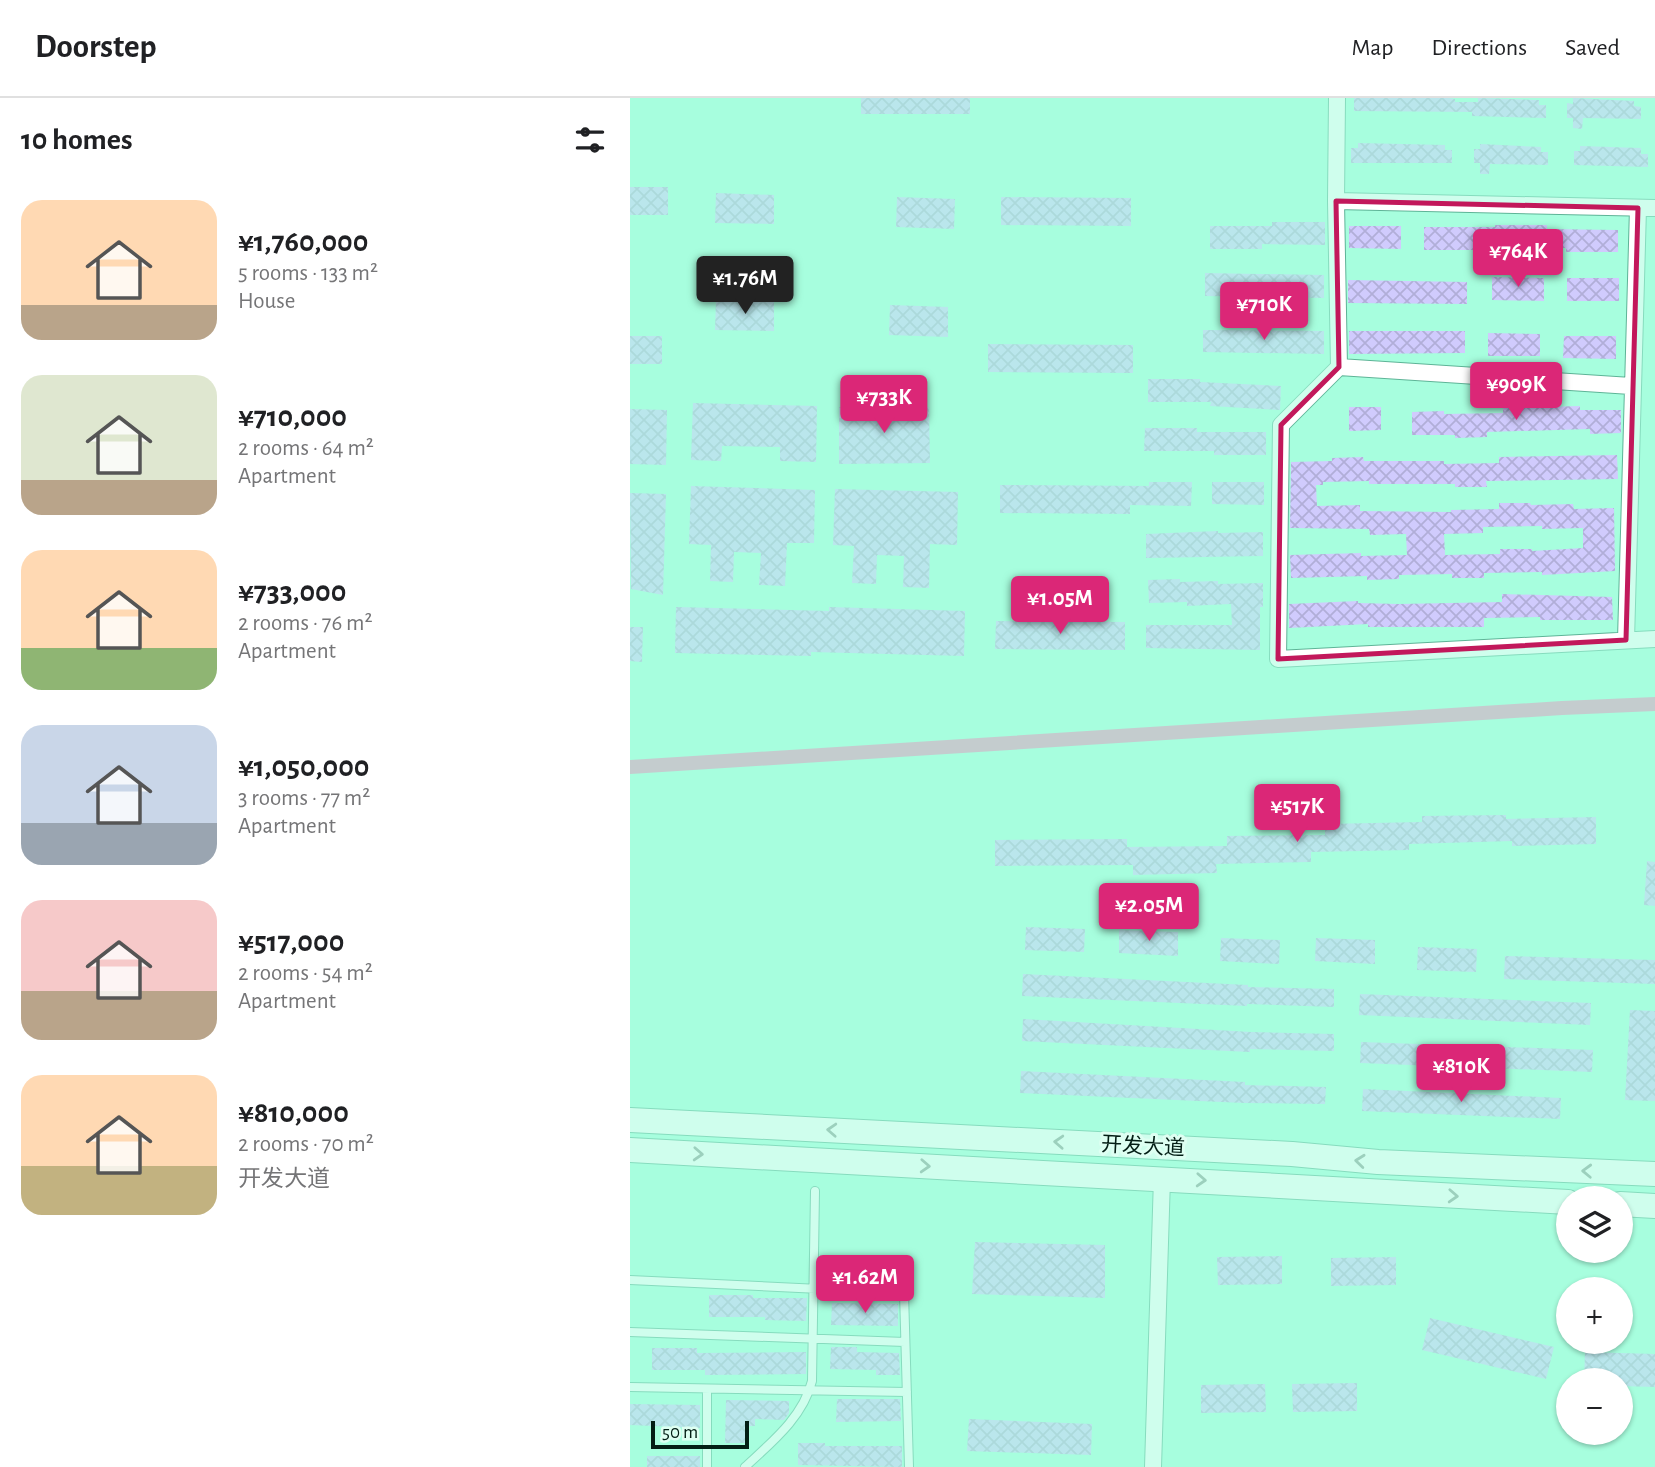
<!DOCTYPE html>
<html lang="en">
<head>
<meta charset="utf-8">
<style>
	body { margin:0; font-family:"Alegreya Sans","Noto Sans SC",sans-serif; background:#f6f6f6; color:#202124; height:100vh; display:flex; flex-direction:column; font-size:26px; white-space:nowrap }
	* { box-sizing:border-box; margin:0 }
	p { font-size:23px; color:#757577 }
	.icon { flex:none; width:38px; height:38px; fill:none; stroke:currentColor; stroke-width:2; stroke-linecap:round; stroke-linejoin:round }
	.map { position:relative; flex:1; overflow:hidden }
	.sheet { display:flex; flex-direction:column; background:#fff; width:630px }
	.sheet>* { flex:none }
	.controls { position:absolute; left:926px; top:1088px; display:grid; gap:14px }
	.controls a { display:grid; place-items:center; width:77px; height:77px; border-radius:50%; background:#fff; box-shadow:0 2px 5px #0004; font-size:35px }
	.scale { position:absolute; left:21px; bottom:18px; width:98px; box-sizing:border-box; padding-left:7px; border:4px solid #031e15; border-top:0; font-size:19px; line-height:24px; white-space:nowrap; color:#031e15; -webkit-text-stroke:5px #defff2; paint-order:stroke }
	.price { position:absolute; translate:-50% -60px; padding:0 16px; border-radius:7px; background:#db2777; color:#fff; font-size:23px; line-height:46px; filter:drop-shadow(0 2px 4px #0008) }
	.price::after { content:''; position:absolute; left:50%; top:42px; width:21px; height:16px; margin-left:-10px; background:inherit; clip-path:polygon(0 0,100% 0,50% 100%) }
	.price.on { background:#222; color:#fff }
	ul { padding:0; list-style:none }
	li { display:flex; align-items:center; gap:21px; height:175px; padding:0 21px }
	li span { display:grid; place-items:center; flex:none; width:196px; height:140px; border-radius:21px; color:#555 }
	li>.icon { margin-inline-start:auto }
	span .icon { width:84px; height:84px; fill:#fffc; stroke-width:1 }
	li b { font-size:30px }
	h2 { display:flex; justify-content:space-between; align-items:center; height:84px; padding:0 21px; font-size:30px }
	header { display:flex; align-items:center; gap:42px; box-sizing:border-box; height:98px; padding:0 35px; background:#fff; border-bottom:2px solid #e0e0e0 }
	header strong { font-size:33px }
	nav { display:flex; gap:38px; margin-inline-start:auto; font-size:24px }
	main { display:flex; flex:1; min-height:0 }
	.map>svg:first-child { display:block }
</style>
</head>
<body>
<header>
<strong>Doorstep</strong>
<nav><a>Map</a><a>Directions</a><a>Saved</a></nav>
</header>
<main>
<section class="sheet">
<h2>10 homes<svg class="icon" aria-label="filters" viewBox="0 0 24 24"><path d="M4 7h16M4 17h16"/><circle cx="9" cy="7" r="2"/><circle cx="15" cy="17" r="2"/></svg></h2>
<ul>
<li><span style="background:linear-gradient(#ffd9b3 75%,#b9a48a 0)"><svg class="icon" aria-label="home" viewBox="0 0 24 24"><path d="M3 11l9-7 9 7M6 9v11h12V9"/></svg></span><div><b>¥1,760,000</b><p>5 rooms · 133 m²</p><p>House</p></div></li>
<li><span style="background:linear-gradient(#dfe7d0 75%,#b9a48a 0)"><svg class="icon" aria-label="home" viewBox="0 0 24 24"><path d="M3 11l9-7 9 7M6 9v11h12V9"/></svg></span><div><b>¥710,000</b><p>2 rooms · 64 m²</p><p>Apartment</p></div></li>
<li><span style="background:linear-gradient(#ffd9b3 70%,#8fb573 0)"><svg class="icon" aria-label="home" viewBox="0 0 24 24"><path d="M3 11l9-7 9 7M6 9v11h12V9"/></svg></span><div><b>¥733,000</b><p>2 rooms · 76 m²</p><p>Apartment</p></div></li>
<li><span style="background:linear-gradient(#c9d6e8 70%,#9aa5b1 0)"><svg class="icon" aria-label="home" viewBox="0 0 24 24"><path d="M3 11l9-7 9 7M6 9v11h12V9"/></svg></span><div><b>¥1,050,000</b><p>3 rooms · 77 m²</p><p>Apartment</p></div></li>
<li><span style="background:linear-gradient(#f6c9c9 65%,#b9a48a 0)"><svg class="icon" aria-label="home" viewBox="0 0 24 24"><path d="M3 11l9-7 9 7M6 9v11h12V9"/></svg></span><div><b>¥517,000</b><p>2 rooms · 54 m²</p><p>Apartment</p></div></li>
<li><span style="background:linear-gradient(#ffd9b3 65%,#c2b280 0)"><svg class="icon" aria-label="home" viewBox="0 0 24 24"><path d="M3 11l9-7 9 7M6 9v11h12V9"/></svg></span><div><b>¥810,000</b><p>2 rooms · 70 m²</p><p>开发大道</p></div></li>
</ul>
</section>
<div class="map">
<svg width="1025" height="1369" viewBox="0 0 1025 1369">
	<defs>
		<pattern id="building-cross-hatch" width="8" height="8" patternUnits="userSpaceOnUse" patternTransform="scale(1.75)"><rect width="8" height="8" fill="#d0cbfd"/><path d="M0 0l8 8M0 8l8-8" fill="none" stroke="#b1aed8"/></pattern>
	</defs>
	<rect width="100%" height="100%" fill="#a7fede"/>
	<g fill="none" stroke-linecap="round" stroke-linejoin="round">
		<!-- canal -->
		<path stroke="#e791bb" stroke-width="14" d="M0,669L932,610L1025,606"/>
	</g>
	<!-- building -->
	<path fill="url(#building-cross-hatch)" fill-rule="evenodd" d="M231,0H340V16H231Z
		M724,0H818L825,1V4H848V0L909,2V7H916V20L842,18V14L724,13Z
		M943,0L1004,3V8L1011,9V21L953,20L952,31L943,30V20H937V5L943,6Z
		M728,45L815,47V52H822V65H721V50H728Z
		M850,46L911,49V54H918V67L860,66L859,76H850V65H844V51H850Z
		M950,48L1011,50V56H1018V69L944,67V53H950Z
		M0,89H38V117H0Z
		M86,95L144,97V126L85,125Z
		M267,99L325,101L324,131L266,129Z
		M371,99L501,100V128L371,127Z
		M642,124H695V147L632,146V151H580V128H642Z
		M865,127H917V131L988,132V154H936V150L846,149V152H794V129H865Z
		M719,128H771V151L719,150Z
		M575,175L694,177V200L575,198Z
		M862,179L914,180V203L862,202Z
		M937,180H989V203H937Z
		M718,182L837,184V206L718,205Z
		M86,202L144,203V233L85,232Z
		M260,207L318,209V239L259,237Z
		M573,232L694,233V256L573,254Z
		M719,233H835V255L719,256Z
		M858,235L910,236V258H858Z
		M0,238H32V266H0Z
		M934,238H986V261L933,260Z
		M358,246L503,247V275L358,274Z
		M518,281H570V284L651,288L650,312L580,308L581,304H518Z
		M63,305L187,308L186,364L150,363V349L92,348L91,363L61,362Z
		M950,308V312H991V335L960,336V331L857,334V339L825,340V337H782V314L814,313V316L873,315V310Z
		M209,309H299L300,365L209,366Z
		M719,309H751V332L719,333Z
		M0,311L37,312L36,367L0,366Z
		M515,330H567V334H636V357H584V353H514Z
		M987,357L988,381L856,383L857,389H825V386H739V383L693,384V387H686L687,408L730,407V413L821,414V412L869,411V405H900L901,407L943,406L944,411L984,410L985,473L912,477V474L854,475V480H822V476L769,477V481L737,482V478L661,480L660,457L731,455V458L777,457L776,436L740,437L739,431L660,430L661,364L702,363V360L733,359L734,363H814V366L869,365V359ZM912,428V431L953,430V450L902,453V451H870V456L815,457L814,436L853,435V429Z
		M519,384H562L561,408L500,407V416L370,415V387L519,388Z
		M582,384H634V407L582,406Z
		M61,388L185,392L184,445H157L155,488L129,487L131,455L104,454L103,484L80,483L81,447L59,446Z
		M205,391L328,394L327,447L300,446L299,490L273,489L274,458L247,457L246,486L222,485L224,448L203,447Z
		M0,395L36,396L33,497L1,491Z
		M588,433V435L633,434V458L516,460V436Z
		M550,481V484L588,483V486L633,485V509H630V552L516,550V527H602L601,506L557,508V504L519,505L518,482Z
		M872,496L982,499L983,522H910V519L854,520V529H738V526L659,530V506L728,503V505L769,506L872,504Z
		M46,509L199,513V509L335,513L334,558L181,554V558L45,555Z
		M366,523L495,524V552L365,551Z
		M0,529H13L12,564L0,563Z
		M876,717V721L966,719V746L882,748V743L779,746V752L681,754V764L586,766L587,775L503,777V767L365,768V742L497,741V749L597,748V738L695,737V726L792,724V718Z
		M1017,763L1025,764V808L1014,807Z
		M396,829L455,831L454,854L395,852Z
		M489,832L548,834V858L489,855Z
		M591,840L650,842L649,866L590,863Z
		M686,840L745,842V866L685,863Z
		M788,849L847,851L846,874L787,872Z
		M875,858L1025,862V886L874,881Z
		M393,876L618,887V889L704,891V909L617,906V908L392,898Z
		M730,896L961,905L960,927L729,917Z
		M1000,912L1025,913V1003L995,1002Z
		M393,921L621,934L704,936V953L620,951V954L392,943Z
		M731,944L963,952L962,974L730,965Z
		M391,973L615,984V987L696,989L695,1006L614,1005L390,995Z
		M733,991L931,1000L930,1021L732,1013Z
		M345,1144L475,1147V1200L342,1196Z
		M652,1158V1186L588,1187L587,1159Z
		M766,1159V1187L701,1188V1160Z
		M79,1197H123V1200H177L176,1223L135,1222V1219H79Z
		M202,1205L268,1206V1228L201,1227Z
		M800,1220L924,1249L916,1281L792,1252Z
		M201,1249H227V1254L269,1255L270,1277H246V1272L200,1271Z
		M22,1250H67V1255L176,1254V1276L75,1277V1272H22Z
		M955,1254L1025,1256V1289L990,1288V1283H954Z
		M727,1285V1313L663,1314L662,1286Z
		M635,1286L636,1314L571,1315V1287Z
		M207,1301H270L271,1323L206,1324Z
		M96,1302L159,1303V1315L154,1322L125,1321V1328H115V1345H95Z
		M0,1306L70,1307V1330L0,1327Z
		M339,1321L462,1326L461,1357L337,1353Z
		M168,1345H195V1348H272V1369L168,1367Z
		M17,1358H70V1369H17Z"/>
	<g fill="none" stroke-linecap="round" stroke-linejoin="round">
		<!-- lane casing -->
		<g stroke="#5eb497" stroke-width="10">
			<path id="lane" d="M0,1182L274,1195L279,1369
				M0,1234L275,1244
				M0,1289L277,1294
				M77,1293V1369
				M115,1369C142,1344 173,1319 182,1283L185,1093"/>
		</g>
		<!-- street casing -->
		<g stroke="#5eb497" stroke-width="18">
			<path id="street" d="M707,0L706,103L1025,110
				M706,103L709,269L651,327L648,561L1025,541
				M709,269L1001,288
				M996,542L1008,110
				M523,1369L532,1080"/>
		</g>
		<!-- primary casing -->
		<g stroke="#5eb497" stroke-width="26">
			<path id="primary" d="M0,1022L662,1056L748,1064L1025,1076
				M0,1052L938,1104
				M990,1106L1025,1108"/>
		</g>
		<!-- lane -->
		<use href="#lane" stroke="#fff" stroke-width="8"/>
		<!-- street -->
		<use href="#street" stroke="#fff" stroke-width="16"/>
		<!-- primary -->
		<use href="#primary" stroke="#fff" stroke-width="24"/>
	</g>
	<!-- one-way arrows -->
	<defs><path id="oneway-chevron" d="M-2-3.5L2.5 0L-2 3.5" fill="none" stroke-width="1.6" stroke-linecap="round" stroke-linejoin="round" transform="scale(1.75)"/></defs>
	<g stroke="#8e9a96">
		<use href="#oneway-chevron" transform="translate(202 1032) rotate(-177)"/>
		<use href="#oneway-chevron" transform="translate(429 1044) rotate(-177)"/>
		<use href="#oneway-chevron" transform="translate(68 1056) rotate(3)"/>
		<use href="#oneway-chevron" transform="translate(730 1063) rotate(-174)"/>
		<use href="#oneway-chevron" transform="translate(295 1068) rotate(3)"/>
		<use href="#oneway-chevron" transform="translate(957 1073) rotate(-178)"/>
		<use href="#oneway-chevron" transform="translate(571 1082) rotate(3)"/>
		<use href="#oneway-chevron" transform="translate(823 1098) rotate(3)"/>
	</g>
	<!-- marked area -->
	<path d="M0 0H1025V1369H0ZM706,103L1008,110L996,542L648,561L651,327L709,269Z" fill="#a7fede" fill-opacity=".55" fill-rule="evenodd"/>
	<path fill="none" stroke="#c2185b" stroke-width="5" stroke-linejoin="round" d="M706,103L1008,110L996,542L648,561L651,327L709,269Z"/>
	<g text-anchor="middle" stroke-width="6" stroke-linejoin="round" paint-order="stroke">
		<!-- street labels -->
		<g font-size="21" fill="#031e15" stroke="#defff2">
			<text transform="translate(513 1048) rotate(3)" y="7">开发大道</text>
		</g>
	</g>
</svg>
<div class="controls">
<a><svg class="icon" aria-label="layers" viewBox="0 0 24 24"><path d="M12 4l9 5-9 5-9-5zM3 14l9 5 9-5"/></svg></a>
<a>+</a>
<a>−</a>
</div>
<div class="scale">50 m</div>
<b class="price" style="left:888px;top:191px">¥764K</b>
<b class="price on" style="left:115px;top:218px">¥1.76M</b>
<b class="price" style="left:634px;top:244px">¥710K</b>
<b class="price" style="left:886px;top:324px">¥909K</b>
<b class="price" style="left:254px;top:337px">¥733K</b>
<b class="price" style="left:430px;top:538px">¥1.05M</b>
<b class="price" style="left:667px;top:746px">¥517K</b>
<b class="price" style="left:519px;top:845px">¥2.05M</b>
<b class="price" style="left:831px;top:1006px">¥810K</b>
<b class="price" style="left:235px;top:1217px">¥1.62M</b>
</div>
</main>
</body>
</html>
